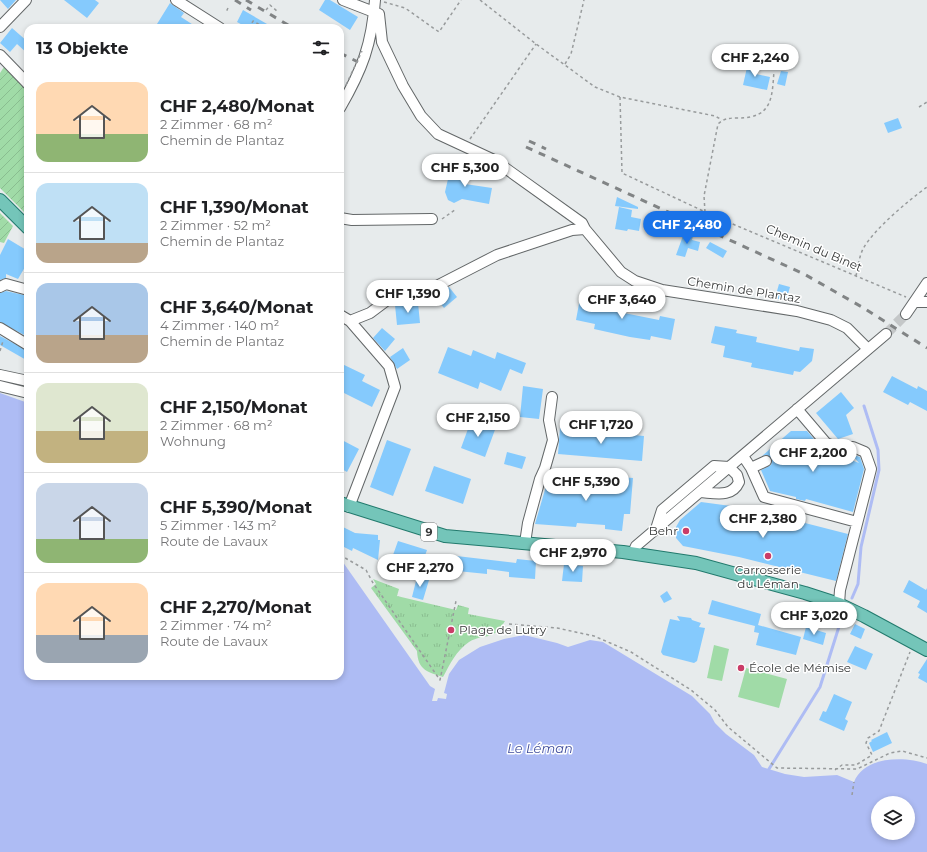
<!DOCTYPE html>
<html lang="de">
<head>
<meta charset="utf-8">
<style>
	body { margin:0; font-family:Montserrat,sans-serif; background:#f2f2f2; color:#202124; height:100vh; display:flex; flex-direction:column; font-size:15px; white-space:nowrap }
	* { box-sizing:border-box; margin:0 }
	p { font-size:13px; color:#757577 }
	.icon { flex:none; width:22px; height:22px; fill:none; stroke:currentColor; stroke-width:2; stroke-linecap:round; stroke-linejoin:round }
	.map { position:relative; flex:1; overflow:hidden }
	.details { position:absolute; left:24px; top:24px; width:320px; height:656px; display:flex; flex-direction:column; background:#fff; border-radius:12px; box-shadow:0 2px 6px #0003 }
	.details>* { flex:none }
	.fabs { position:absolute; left:871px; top:796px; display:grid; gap:8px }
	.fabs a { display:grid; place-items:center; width:44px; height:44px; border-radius:50%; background:#fff; box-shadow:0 2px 6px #0003; font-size:20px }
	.price { position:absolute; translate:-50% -34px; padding:0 9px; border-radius:14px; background:#fff; color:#222; font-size:13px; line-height:26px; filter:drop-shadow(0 1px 2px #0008) }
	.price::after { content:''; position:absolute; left:50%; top:24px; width:12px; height:9px; margin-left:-6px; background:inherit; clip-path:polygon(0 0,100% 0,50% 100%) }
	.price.on { background:#1a73e8; color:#fff }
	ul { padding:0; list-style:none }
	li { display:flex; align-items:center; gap:12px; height:100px; padding:0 12px }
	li+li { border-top:1px solid #e0e0e0 }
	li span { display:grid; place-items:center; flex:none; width:112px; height:80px; border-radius:12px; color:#555 }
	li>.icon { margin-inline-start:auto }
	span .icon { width:48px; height:48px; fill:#fffc; stroke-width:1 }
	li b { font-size:17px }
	h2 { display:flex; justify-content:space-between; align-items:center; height:48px; padding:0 12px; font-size:17px }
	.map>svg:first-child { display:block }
</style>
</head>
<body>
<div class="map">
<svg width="927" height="852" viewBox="0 0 927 852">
	<defs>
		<pattern id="grass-tufts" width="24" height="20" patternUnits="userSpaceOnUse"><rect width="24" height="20" fill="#a0dba7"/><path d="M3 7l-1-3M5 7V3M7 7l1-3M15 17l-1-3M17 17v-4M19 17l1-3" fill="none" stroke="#8abd90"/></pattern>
		<pattern id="garden-furrows" width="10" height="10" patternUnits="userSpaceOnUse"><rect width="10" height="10" fill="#a0dba7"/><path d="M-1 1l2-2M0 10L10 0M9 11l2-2" fill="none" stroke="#8abd90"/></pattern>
	</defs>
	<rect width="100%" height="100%" fill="#e7ebec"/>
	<!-- grass -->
	<path fill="url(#grass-tufts)" d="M373,579L399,589L397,596L456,610L458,605L469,608L468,614L505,621C492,643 486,632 469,642C456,651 450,664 443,677C427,672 418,670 417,651L371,588L376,584Z"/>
	<!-- garden -->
	<path fill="url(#garden-furrows)" d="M4,67L28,90V216L0,188V73Z
		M0,213L13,226L4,243L0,242Z"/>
	<!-- pitch -->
	<path fill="#a0dba7" d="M714,645L729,649L722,681L707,678Z
		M746,668L787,679L779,708L738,697Z"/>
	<!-- water -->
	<path fill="#aebcf4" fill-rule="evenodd" d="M0,393L28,403V676H340V558L430,686L435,689L432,701H437L438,698L446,699L447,694L444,693L449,674L459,660L480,647L504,639L524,635L557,643L568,647L590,640L603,642L692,696L710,714L715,723L726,734L754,755L762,767L785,774L804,777L837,775L854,782C864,756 905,756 927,764V852H0ZM878,803H908V833H878Z"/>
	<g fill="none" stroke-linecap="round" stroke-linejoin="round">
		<!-- stream -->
		<path stroke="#aebcf4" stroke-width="3" d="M852,598L858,584L861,547L879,470L878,450L864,406
			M769,769L820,687L842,617"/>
	</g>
	<!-- building -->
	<path fill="#85cafd" d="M0,0H16L8,9Z
		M64,0H95L99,3L87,18Z
		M325,0H330L358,17L350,30L319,10Z
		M170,3L184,13L181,17L198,28H164L157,24Z
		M243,10L274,28H248L237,22Z
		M12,28L28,42V54L17,44L10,52L0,43Z
		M748,63L758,65L756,74L770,77L767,90L743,85Z
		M781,71L788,72L785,86L777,84Z
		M898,118L902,128L888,133L884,123Z
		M451,166L462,167L461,172L467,173L465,184L492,188L489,204L462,199L454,203L448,200L445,192Z
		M617,197L638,207V209L615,206Z
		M619,207L632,210L631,217L641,219L639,231L628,229L627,231L615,229Z
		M684,233L693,236L692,240L700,242L698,251L688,248L685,257L676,255Z
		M8,239L28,251V262L18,279L6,274V278L0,280V255Z
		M710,242L727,251L723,258L706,248Z
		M779,284L790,287L786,301L775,298Z
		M449,287L457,297L444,308L436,298Z
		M6,291L28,296V337L0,322V293Z
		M581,293L606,298L605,305L624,309V313L659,320L660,316L675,319L671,340L651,336L650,340L630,337L594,329L595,324L576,320Z
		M418,303L420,323L397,325L395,305Z
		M715,326L737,330L736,333L757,337L756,342L799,351L800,347L814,349L812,361L800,372L794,371L793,375L751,367L752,363L723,357L725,346L711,343Z
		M382,328L395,339L385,351L373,338Z
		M0,336L28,351V361L0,345Z
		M448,347L471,356L473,350L495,359L497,352L526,363L522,374L510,369L501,391L480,382L478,389L438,373Z
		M403,348L410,360L397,369L390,357Z
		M340,363L365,375L362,381L380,390L372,407L340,391Z
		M892,376L917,389L918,386L927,391V411L910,402L908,405L883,392Z
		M523,386L543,389L539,419L520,417Z
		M841,392L854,408L846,415L853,434L838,439L816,413Z
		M472,418L496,427L485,457L461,448Z
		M560,428L644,436L642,461L558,454Z
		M791,431H807L819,445L800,452H831L859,463L851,454L860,457L864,469L853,512L806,499L805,501L796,499V497L770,491L761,470L771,465L772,459L767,455L762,456Z
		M340,439L359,449L347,472L340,468Z
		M387,440L411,449L393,496L370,487Z
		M507,452L526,457L522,469L504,464Z
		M434,466L471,479L463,504L425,491Z
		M549,476L609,481V476L633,478L630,514H624L622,531L605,529V525L577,523L576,527L535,524Z
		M701,502L746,508L848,534L836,581L739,557L683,546L676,538V527L680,520Z
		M343,527L355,533L378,535V540H380L378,560L353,548L352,551L344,547V545L340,543V532Z
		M398,541L427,550L422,564L393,555Z
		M448,555L516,563L517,559L536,561L535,579L509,577V572L487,569V574L447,570Z
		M564,564L583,566L582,582L562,581Z
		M417,577L429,580L423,600L412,597Z
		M909,580L926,590L927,588V613L917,607L920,601L903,592Z
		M667,591L672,599L664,603L660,596Z
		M712,600L761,614L758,625L801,637L796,655L756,645L759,633L754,632L755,626L708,614Z
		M677,616L691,618L692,620L701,623L699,627L705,628L697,661L694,663L663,655L661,652L670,619L680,621Z
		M855,624L865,629L861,639L850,634Z
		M806,627L826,633L823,645L803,639Z
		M855,646L873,654L866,670L847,662Z
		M927,659V683L918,678L920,674L918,673Z
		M834,694L852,702L845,719L848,721L844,731L819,720L823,711L826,712Z
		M887,732L892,743L873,752L869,743L872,741L871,740Z"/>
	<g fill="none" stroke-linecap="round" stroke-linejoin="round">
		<!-- minor-tunnel -->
		<path stroke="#c4c7c8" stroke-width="10" stroke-dasharray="10 5" stroke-linecap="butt" d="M886,334L906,314"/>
		<!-- minor casing -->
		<g stroke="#636768" stroke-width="12">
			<path id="minor" d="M176,0L220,28
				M343,0L379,14L382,42L403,86L421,116L438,134L494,160L582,223L585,229
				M0,27L26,0
				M0,55L28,84
				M340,108C362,70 372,44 375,0
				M340,218L352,220L432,219
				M0,287L6,284L28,290
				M915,302H927
				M906,314L927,283
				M340,315L350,321L370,313L390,298L423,293L497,255L572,230L585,229L621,272L635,281L662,290L797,311L831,320L847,328L868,349
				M0,328L28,345
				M0,375L28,381
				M0,386L28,393
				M797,409L826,443L839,448L853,447L865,452L871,469L840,590L839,604
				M743,456L751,468L764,497L857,522
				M751,468L766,461
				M349,507L395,387L389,366L350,321
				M656,529L662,510L714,466L729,467L737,475L739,482C732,498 715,493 700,492
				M525,543L528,523L540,479L545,468L553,440L549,420L552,397
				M633,553L636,546L886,334"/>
		</g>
		<!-- major casing -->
		<g stroke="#227a6d" stroke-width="14">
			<path id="major" d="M0,200L28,228
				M340,503L445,536L623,552L696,563L805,593L839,604L864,616L927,650"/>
		</g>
		<!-- path -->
		<path stroke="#989b9c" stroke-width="1.5" stroke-dasharray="3 3" stroke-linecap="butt" d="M480,0L536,44L595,87L620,97L715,116L722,120
			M384,2L405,8L439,32L461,0
			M228,8L227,10L229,11
			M266,10L270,5L278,12
			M249,28L253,21L265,28
			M565,64L571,54L584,0
			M620,97L622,173L716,217L906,297
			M919,107L927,102
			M470,139L536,44
			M705,212L704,196L718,124C724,118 730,118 738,118C772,118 772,99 774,71
			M442,219L456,209
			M856,276C858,267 859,257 863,249C873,230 909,200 927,187
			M0,351L3,341
			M340,555L366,570L373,583L440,680L456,601
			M509,624L557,628L594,636L631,652L691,690L715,710L728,727L777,768L857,769L890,753L902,751L927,758
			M835,770L842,765H856L872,755L866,743L868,738L879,731L910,652
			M852,795L854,782"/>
		<!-- minor -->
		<use href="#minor" stroke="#fff" stroke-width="10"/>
		<!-- major -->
		<use href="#major" stroke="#74c5b9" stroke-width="12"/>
		<!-- rail -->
		<path stroke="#818485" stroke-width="3" stroke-dasharray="7 7" stroke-linecap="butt" d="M235,0L251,10
			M246,0L293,28
			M340,53L358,62
			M529,141L546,149
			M526,147L804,274L862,307L927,348"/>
		<!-- path-bridge -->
		<path stroke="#989b9c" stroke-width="1.5" stroke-dasharray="3 3" stroke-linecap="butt" d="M346,85L362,51"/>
	</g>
	<!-- markers -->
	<g fill="#ca3c67" stroke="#fff" stroke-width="1.5">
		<circle cx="686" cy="531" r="4"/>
		<circle cx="768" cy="556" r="4"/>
		<circle cx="451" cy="630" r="4"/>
		<circle cx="741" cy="668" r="4"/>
	</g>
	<g text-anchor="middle" stroke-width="3" stroke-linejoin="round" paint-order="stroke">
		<!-- shield labels -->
		<rect fill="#fff" stroke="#727474" stroke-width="1" x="421" y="523" width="16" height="18" rx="3"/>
		<g font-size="11" font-weight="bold" fill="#363838">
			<text x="429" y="536">9</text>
		</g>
		<!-- street labels -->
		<g font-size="12" fill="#363838" stroke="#fff">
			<text transform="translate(814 248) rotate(23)" y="4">Chemin du Binet</text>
			<text transform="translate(744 290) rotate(9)" y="4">Chemin de Plantaz</text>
		</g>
		<!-- poi labels -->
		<g font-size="12" fill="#363838" stroke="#fff" text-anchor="start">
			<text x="678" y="535" text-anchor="end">Behr</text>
			<text x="768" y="574" text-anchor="middle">Carrosserie<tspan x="768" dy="14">du Léman</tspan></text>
			<text x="459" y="634">Plage de Lutry</text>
			<text x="749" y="672">École de Mémise</text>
		</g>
		<!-- water labels -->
		<g font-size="13" font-style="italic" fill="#3e4c9c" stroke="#fff">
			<text x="540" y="753">Le Léman</text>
		</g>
	</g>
</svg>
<div class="fabs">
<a><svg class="icon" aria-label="layers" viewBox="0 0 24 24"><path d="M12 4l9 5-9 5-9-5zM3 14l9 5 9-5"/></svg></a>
</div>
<b class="price" style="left:755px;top:78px">CHF 2,240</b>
<b class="price" style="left:465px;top:188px">CHF 5,300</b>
<b class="price on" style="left:687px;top:245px">CHF 2,480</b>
<b class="price" style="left:408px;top:314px">CHF 1,390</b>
<b class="price" style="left:622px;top:320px">CHF 3,640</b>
<b class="price" style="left:478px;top:438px">CHF 2,150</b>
<b class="price" style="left:601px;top:445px">CHF 1,720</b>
<b class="price" style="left:813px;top:473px">CHF 2,200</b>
<b class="price" style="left:586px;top:502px">CHF 5,390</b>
<b class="price" style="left:763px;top:539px">CHF 2,380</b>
<b class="price" style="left:573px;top:573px">CHF 2,970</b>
<b class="price" style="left:420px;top:588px">CHF 2,270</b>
<b class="price" style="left:814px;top:636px">CHF 3,020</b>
<section class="details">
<h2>13 Objekte<svg class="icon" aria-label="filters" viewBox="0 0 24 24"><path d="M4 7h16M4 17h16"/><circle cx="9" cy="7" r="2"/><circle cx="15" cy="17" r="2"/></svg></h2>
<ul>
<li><span style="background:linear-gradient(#ffd9b3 65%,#8fb573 0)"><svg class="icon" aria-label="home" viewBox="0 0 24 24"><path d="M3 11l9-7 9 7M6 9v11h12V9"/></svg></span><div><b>CHF 2,480/Monat</b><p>2 Zimmer · 68 m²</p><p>Chemin de Plantaz</p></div></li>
<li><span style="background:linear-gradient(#bfe0f5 75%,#b9a48a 0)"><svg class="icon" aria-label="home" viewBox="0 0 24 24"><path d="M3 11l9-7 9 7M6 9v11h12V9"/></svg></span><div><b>CHF 1,390/Monat</b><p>2 Zimmer · 52 m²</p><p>Chemin de Plantaz</p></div></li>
<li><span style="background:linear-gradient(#a9c7e8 65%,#b9a48a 0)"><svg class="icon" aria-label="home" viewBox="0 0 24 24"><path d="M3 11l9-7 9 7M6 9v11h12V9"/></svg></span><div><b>CHF 3,640/Monat</b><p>4 Zimmer · 140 m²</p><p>Chemin de Plantaz</p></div></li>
<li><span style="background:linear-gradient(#dfe7d0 60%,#c2b280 0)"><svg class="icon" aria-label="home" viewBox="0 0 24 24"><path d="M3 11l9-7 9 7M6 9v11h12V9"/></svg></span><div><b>CHF 2,150/Monat</b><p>2 Zimmer · 68 m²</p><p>Wohnung</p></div></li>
<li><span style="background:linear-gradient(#c9d6e8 70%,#8fb573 0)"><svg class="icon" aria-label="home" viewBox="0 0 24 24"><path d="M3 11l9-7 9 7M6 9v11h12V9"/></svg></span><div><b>CHF 5,390/Monat</b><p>5 Zimmer · 143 m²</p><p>Route de Lavaux</p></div></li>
<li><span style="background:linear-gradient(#ffd9b3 65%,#9aa5b1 0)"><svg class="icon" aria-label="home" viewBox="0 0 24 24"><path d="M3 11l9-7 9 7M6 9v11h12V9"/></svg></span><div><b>CHF 2,270/Monat</b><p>2 Zimmer · 74 m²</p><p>Route de Lavaux</p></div></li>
</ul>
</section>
</div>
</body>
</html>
